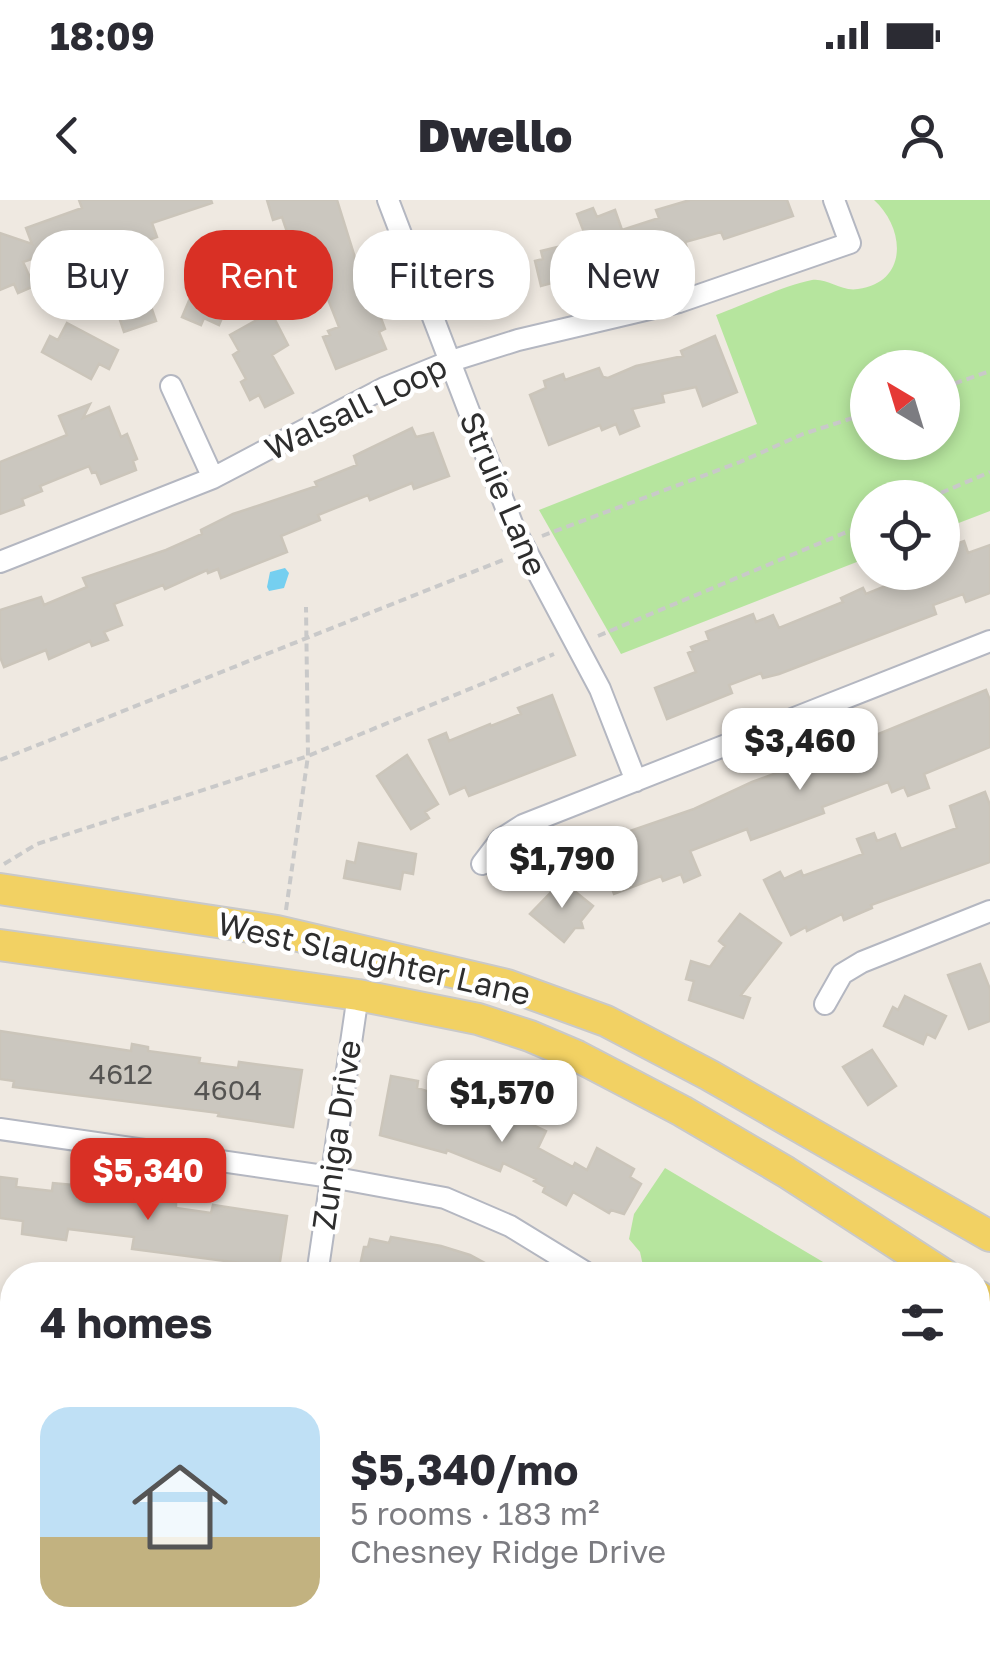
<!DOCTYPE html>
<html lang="en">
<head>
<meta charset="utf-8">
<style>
	body { margin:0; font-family:"Golos Text",sans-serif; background:#f2f2f3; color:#2b2b33; height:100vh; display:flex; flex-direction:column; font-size:38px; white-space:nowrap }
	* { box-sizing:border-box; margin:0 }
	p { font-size:32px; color:#7c7c81 }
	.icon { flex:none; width:55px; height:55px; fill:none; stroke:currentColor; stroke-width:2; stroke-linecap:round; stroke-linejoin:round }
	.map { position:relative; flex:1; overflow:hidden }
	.side { position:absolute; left:0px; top:1062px; width:990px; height:392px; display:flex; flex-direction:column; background:#fff; border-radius:40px 40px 0 0; box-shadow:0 5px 15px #0003 }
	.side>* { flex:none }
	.top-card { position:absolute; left:30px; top:30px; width:930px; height:90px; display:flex; gap:20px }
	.needle { width:65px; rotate:322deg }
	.controls { position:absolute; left:850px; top:150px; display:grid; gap:20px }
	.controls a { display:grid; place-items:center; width:110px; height:110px; border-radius:50%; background:#fff; box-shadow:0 5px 15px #0003; font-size:50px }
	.price { position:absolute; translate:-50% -85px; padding:0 22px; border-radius:20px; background:#fff; color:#222; font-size:32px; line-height:65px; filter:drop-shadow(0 2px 5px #0008) }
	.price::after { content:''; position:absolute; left:50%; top:60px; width:30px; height:22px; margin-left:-15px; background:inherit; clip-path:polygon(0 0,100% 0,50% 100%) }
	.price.current { background:#d93025; color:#fff }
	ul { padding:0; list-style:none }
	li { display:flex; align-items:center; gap:30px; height:250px; padding:0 40px }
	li+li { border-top:2px solid #e1e1e2 }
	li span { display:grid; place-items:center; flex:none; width:280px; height:200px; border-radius:30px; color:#555 }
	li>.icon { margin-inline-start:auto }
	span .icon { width:120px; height:120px; fill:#fffc; stroke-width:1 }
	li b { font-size:42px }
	h2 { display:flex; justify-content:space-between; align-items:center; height:120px; padding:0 40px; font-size:42px }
	.chip { padding:0 35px; border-radius:40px; background:#fff; box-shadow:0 5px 15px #0003; font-size:35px; line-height:90px }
	.chip.current { background:#d93025; color:#fff }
	.status { display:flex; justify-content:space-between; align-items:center; height:70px; padding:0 50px; background:#fff; direction:ltr }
	.status svg { height:28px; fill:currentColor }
	header { display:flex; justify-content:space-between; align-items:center; height:130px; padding:0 40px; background:#fff; font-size:45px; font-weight:800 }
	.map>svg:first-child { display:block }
</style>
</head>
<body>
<div class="status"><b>18:09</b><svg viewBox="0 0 49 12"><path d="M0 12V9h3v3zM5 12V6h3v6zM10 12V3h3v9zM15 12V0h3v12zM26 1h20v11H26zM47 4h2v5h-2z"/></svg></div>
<header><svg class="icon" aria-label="back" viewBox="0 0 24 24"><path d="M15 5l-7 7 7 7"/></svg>Dwello<svg class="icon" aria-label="person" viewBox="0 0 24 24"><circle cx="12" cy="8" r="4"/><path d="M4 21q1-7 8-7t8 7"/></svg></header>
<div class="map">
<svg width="990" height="1454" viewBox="0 0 990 1454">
	<rect width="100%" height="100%" fill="#efe9e1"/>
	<!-- green -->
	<path fill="#b6e59e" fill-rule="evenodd" d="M874,0H990V311L943,329L942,298H868L867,358L621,454L539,310L757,224L716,115C744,105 785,85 812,80C828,78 841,92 858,89C909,82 905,28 874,0ZM868,168H942V242H868Z
		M665,968L845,1075H645L640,1052L629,1039L634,1014Z"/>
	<!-- water -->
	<path fill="#75cff0" d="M285,368L289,373L284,388L269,391L267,387L270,372Z"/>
	<!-- building -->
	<path fill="#cbc7bf" stroke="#cbc5ba" stroke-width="2.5" d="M79,0H211L212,3L152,23L157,37L82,65L75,44L23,62L34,86L18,93L14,84L0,90V33L32,44L26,28L82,8Z
		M267,0H337L362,80L366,78L385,129L379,132L386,149L336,169L323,137L330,135L328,131L339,127L318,74L303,79L282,17L273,20Z
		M690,0H787L793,16L724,39L721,32L685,42L688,51L670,57L668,51L616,71L614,66L541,86L535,61L543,59L541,51L587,40L577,14L593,8L597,17L615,10L622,30L659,18L656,10Z
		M494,53L507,88L497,92L498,96L481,103L466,63Z
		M205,63L223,70L226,63L242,70L219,125L204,118L201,125L182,117Z
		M145,89L156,121L124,132L116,108L123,105L120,97Z
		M271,112L288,145L272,155L293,193L265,207L259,195L250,200L241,182L246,179L233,155L239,151L230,135Z
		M67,123L118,150L109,169L99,164L91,179L42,152L50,136L58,140Z
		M715,136L737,192L703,206L696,187L662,194L664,202L632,209L639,226L620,234L616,224L602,230L600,225L549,245L530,195L546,188L544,181L563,174L565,180L599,168L603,177L608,178L636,166L683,156L681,151Z
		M90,204L83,218L109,207L121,237L127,234L137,259L133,261L136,270L101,284L96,272L92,273L89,266L40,286L42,291L22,299L24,305L0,314V262L67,235L59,216Z
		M412,228L416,237L433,233L449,276L414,289L412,283L370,300L368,295L318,315L320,320L281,336L287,352L221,378L218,369L208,373L207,370L165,389L163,385L114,404L122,425L104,432L108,440L92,446L90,441L49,459L46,450L4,467L0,457V410L41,397L44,405L87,387L83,378L166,350L202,334L201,330L233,314L317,286L315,282L357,265L354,256Z
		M964,341L968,353L990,345V393L966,402L963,394L933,405L936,414L779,474L763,478L761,473L729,485L732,493L667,519L655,488L696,472L688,453L693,451L691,447L709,440L706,432L753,414L756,422L773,415L779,428L843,402L841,398L863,388L866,394L920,372H942V349Z
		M986,490L990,500V547L924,574L929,588L908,596L904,587L892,592L888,582L822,607L824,613L751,640L747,629L690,651L700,675L684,682L681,674L663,681L661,676L614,694L595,643L694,609L752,582L842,549L845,555L873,543L871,537Z
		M552,495L575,555L469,596L465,587L450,594L429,540L446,533L449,541L490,524L491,526L521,514L518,508Z
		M407,555L438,604L425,612L429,618L411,629L377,576Z
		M985,592L990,605V662L871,705L872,708L844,720L842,714L807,731L806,727L791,735L764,680L780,672L784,679L801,671L803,676L863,654L857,639L874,633L877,641L895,634L901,649L957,628L950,606Z
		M359,643L416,654L413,674L403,672L400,689L344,678L347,661L355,663Z
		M562,681L593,706L581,721L583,728H575L564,742L530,714Z
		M740,714L781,743L741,795L750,798L743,818L689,800L694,781L686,779L691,761L710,767L725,746L719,741Z
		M980,764L990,789V821L969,829L948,775Z
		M905,796L946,816L935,838L927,834L923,844L884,826L893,807L898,810Z
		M0,831L131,851L132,844L148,847V851L200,858L199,863L238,868L239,862L302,870L293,927L218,916L219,913L13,887L14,881L0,879Z
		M872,850L896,886L868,905L843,867Z
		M391,876L418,881L417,888L473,906L477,894L492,899L490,905L546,931L538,948L573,967L575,963L587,970L597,948L634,969L630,977L641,984L624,1014L611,1010L609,1013L573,992L566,1005L543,992L545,987L534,981L536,979L503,963L500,971L447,950L446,953L380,935Z
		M0,977L17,979L16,987L52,991L53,983L73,985V989L159,998V1000L176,1003V1008L211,1013L213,1005L287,1016L279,1068L132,1049L134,1037L68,1029L66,1040L22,1034L23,1021L0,1018Z
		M391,1037L441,1046L470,1055L507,1075H358L364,1047H368L370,1039L389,1043Z"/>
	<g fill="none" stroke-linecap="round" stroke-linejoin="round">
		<!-- minor casing -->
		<g stroke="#b4b7c1" stroke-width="24">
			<path id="minor" d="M388,0L513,326L600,489L636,581
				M171,186L213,278
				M0,362L213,278L384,188L448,162L518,140L679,102L850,43L834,0
				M482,664L501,639L523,625L990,441
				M825,804L842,774L862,762L990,711
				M0,929L331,977L445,998L510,1026L590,1075
				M317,1075L358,795
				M0,1192L12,1194
				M978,1306L990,1313
				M198,1442L217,1454
				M701,1442L720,1454
				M165,1454L173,1442"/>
		</g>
		<!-- primary casing -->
		<g stroke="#c9c9c9" stroke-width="34">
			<path id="primary" d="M0,689L277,731L507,785L606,821L709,875L990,1036
				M0,745L358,795L478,819L530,836L577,856L682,911L786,972L945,1075
				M978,1096L990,1104"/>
		</g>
		<!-- path -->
		<path stroke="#c9c9c9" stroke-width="4" stroke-dasharray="8 5" stroke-linecap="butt" d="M942,188L990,171
			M929,298L990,272
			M542,336L740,262L803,234L868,213
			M598,436L868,323
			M0,560L503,360
			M4,664L37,644L308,556L554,454
			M286,710L308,556L306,407"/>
		<!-- minor -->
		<use href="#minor" stroke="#fff" stroke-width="20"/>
		<!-- primary -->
		<use href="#primary" stroke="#f2d163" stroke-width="30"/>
	</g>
	<g text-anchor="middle" stroke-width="9" stroke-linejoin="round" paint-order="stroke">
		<!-- number labels -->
		<g font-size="28" fill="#555452">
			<text x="121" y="884">4612</text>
			<text x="228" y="900">4604</text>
		</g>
		<!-- street labels -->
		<g font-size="32" fill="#2e2e2e" stroke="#fff">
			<text transform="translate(356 208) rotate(-26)" y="11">Walsall Loop</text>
			<text transform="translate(503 294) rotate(67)" y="11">Struie Lane</text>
			<text transform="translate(374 759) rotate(13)" y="11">West Slaughter Lane</text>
			<text transform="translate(337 935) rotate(-82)" y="11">Zuniga Drive</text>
		</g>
	</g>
</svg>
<div class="controls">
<a><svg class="needle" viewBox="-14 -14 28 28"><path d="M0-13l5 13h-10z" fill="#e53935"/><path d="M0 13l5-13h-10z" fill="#7c7c81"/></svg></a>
<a><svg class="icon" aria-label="locate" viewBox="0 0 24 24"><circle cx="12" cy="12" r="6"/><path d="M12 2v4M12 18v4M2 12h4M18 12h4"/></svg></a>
</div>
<b class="price" style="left:800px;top:593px">$3,460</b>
<b class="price" style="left:562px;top:711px">$1,790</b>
<b class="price" style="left:502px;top:945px">$1,570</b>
<b class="price current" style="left:148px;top:1023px">$5,340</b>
<div class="top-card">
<a class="chip">Buy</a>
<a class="chip current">Rent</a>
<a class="chip">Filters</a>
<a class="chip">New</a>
</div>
<section class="side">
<h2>4 homes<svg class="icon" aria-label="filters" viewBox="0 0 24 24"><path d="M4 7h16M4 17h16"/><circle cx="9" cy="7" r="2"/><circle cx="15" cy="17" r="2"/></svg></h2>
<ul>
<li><span style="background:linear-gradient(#bfe0f5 65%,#c2b280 0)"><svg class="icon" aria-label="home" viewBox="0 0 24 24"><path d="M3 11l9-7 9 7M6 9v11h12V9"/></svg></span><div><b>$5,340/mo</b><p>5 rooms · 183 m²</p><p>Chesney Ridge Drive</p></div></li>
</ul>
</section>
</div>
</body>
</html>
